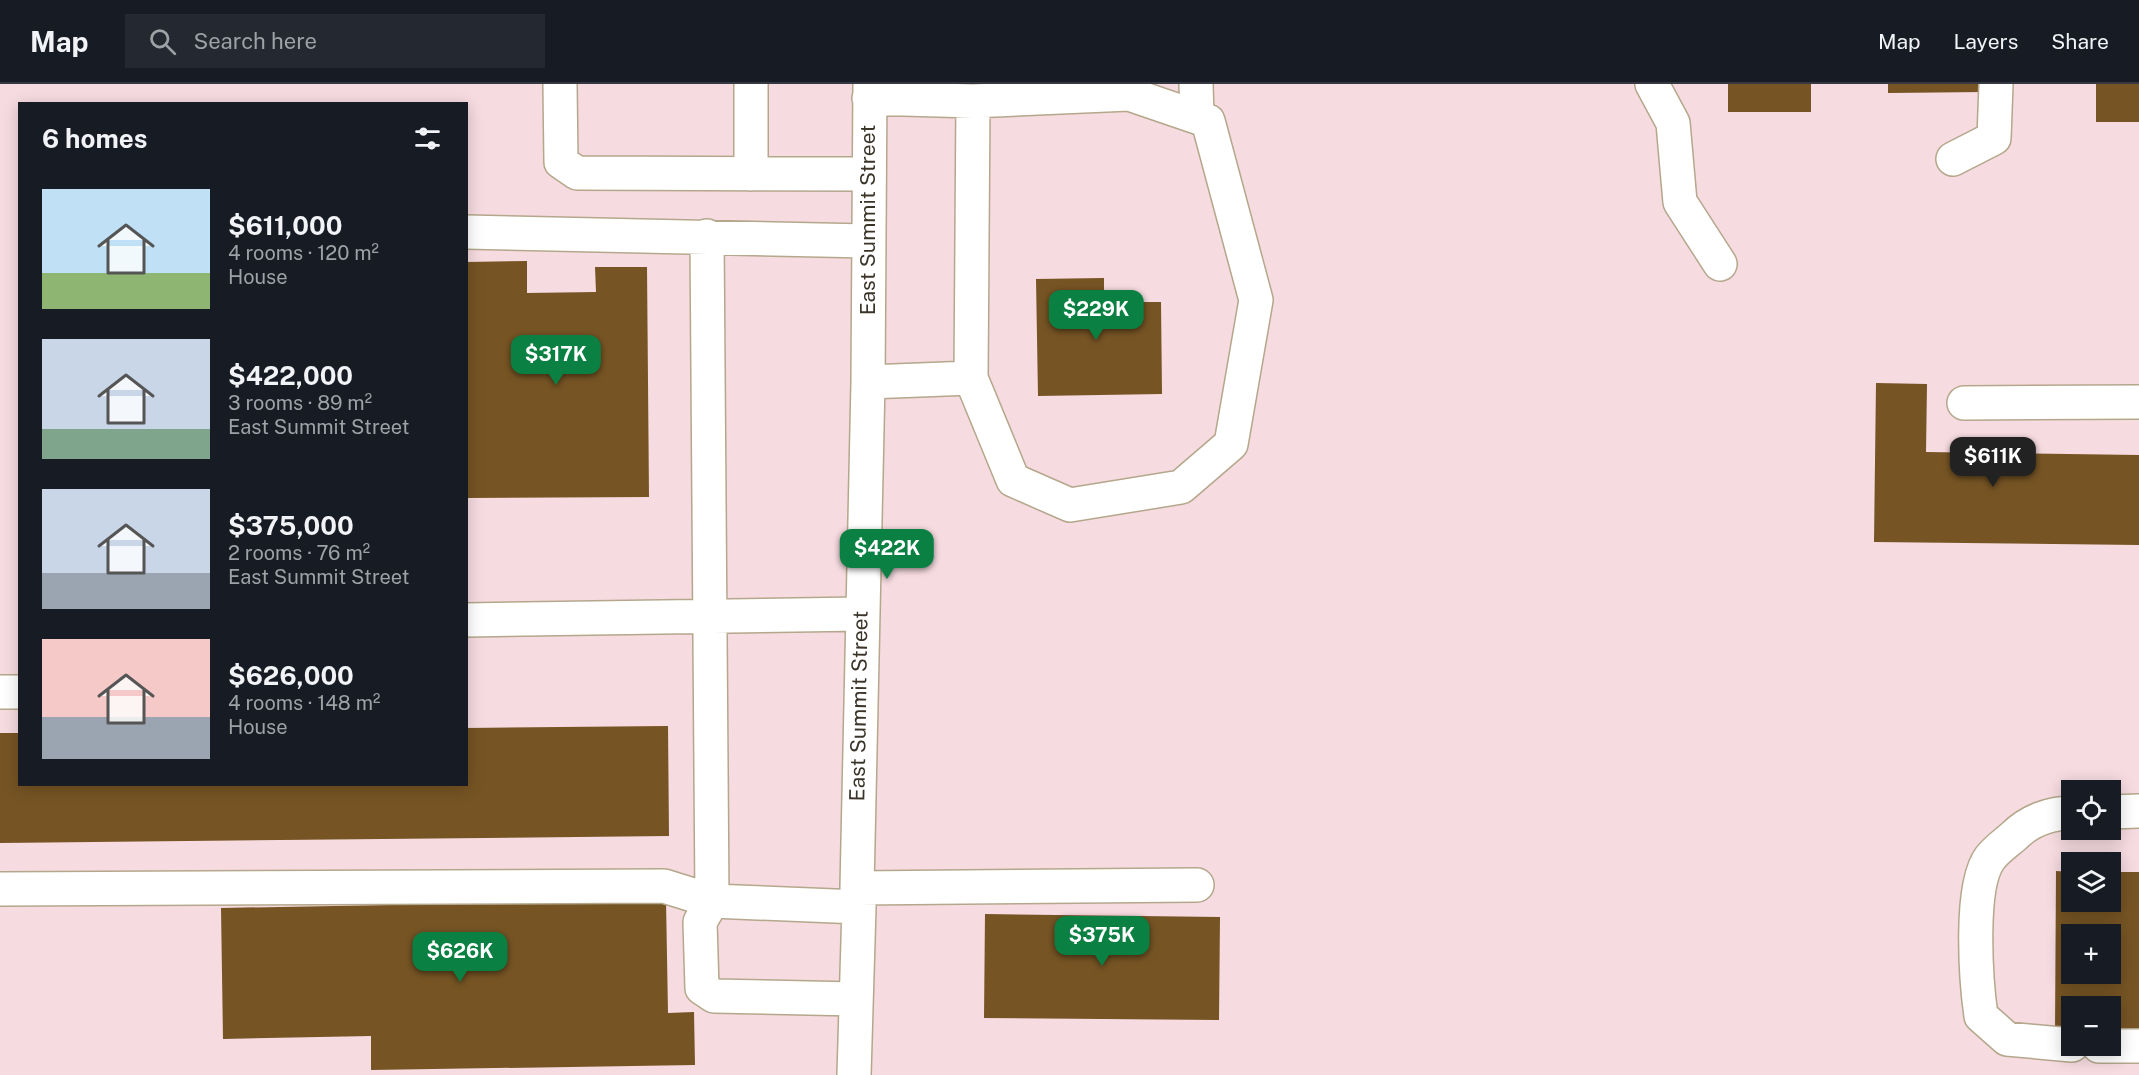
<!DOCTYPE html>
<html lang="en">
<head>
<meta charset="utf-8">
<style>
	body { margin:0; font-family:"Public Sans",sans-serif; background:#242831; color:#f1f3f6; height:100vh; display:flex; flex-direction:column; font-size:22px; white-space:nowrap }
	* { box-sizing:border-box; margin:0 }
	p { font-size:20px; color:#9ea1a6 }
	.icon { flex:none; width:33px; height:33px; fill:none; stroke:currentColor; stroke-width:2; stroke-linecap:round; stroke-linejoin:round }
	.map { position:relative; flex:1; overflow:hidden }
	.panel { position:absolute; left:18px; top:18px; width:450px; height:684px; display:flex; flex-direction:column; background:#171b24; border-radius:0px; box-shadow:0 3px 15px #0003 }
	.panel>* { flex:none }
	.buttons { position:absolute; left:2061px; top:696px; display:grid; gap:12px }
	.buttons a { display:grid; place-items:center; width:60px; height:60px; border-radius:0px; background:#171b24; box-shadow:0 3px 15px #0003; font-size:30px }
	.price { position:absolute; translate:-50% -51px; padding:0 14px; border-radius:12px; background:#0b8043; color:#fff; font-size:20px; line-height:39px; filter:drop-shadow(0 2px 3px #0008) }
	.price::after { content:''; position:absolute; left:50%; top:36px; width:18px; height:14px; margin-left:-9px; background:inherit; clip-path:polygon(0 0,100% 0,50% 100%) }
	.price.current { background:#222; color:#fff }
	ul { padding:0; list-style:none }
	li { display:flex; align-items:center; gap:18px; height:150px; padding:0 24px }
	li span { display:grid; place-items:center; flex:none; width:168px; height:120px; border-radius:0px; color:#555 }
	li>.icon { margin-inline-start:auto }
	span .icon { width:72px; height:72px; fill:#fffc; stroke-width:1 }
	li b { font-size:26px }
	h2 { display:flex; justify-content:space-between; align-items:center; height:72px; padding:0 24px; font-size:26px }
	header { display:flex; align-items:center; gap:36px; box-sizing:border-box; height:84px; padding:0 30px; background:#171b24; border-bottom:2px solid #363941 }
	header strong { font-size:28px }
	nav { display:flex; gap:33px; margin-inline-start:auto; font-size:21px }
	.search { width:420px; height:54px; background:#242831; display:flex; align-items:center; gap:15px; box-sizing:border-box; padding:0 21px; border-radius:0px; color:#9ea1a6; font-size:22px }
	.map>svg:first-child { display:block }
</style>
</head>
<body>
<header>
<strong>Map</strong>
<div class="search"><svg class="icon" aria-label="search" viewBox="0 0 24 24"><circle cx="10" cy="10" r="6"/><path d="M15 15l6 6"/></svg>Search here</div>
<nav><a>Map</a><a>Layers</a><a>Share</a></nav>
</header>
<div class="map">
<svg width="2139" height="991" viewBox="0 0 2139 991">
	<rect width="100%" height="100%" fill="#f9eccf"/>
	<!-- industrial -->
	<path fill="#f6dbe0" fill-rule="evenodd" d="M0,0H2139V991H0ZM20,20H466V700H20ZM2072,706H2110V746H2072ZM2072,778H2110V818H2072ZM2072,850H2110V890H2072ZM2072,922H2110V962H2072Z"/>
	<!-- building -->
	<path fill="#765424" fill-rule="evenodd" d="M1728,0H1811V28H1728Z
		M1888,0H1984V8L1888,9Z
		M2096,0H2139V38H2096Z
		M527,177V209L596,208L595,183H647L649,413L466,414V178Z
		M1104,194V218H1161L1162,310L1038,312L1036,195Z
		M1876,299L1927,300L1926,368L2139,371V461L1874,458Z
		M668,642L669,752L0,759V649H20V700H466V644Z
		M2056,787L2072,788V818H2110V788H2139V949H2110V922H2072V948H2055ZM2072,850H2110V890H2072Z
		M666,816L668,929L694,928L695,981L371,986V952L223,955L221,824Z
		M985,830L1220,833L1219,936L984,934Z"/>
	<g fill="none" stroke-linecap="round" stroke-linejoin="round">
		<!-- minor casing -->
		<g stroke="#b4a78c" stroke-width="36">
			<path id="minor" d="M560,0L561,78L577,89L868,90
				M1196,0L1197,33
				M1652,0L1673,39L1680,118L1720,180
				M1953,75L1994,54L1996,0
				M751,90V0
				M466,148L867,157
				M707,152L712,817L859,823
				M971,294L973,17
				M868,298L971,294L1013,396L1070,421L1181,403L1231,360L1256,216L1208,37L1129,10L973,17L869,14
				M1964,319L2139,318
				M466,536L861,530
				M0,608H20
				M2110,728L2139,727
				M2072,729C2050,729 2029,737 2014,752C2006,759 1996,766 1990,774C1969,802 1976,897 1981,932L2007,955L2072,961
				M857,804L1197,801
				M0,805L664,802L712,817L700,838L702,904L714,912L856,915
				M2099,962H2139
				M854,991L859,823L857,804L868,298L870,0"/>
		</g>
		<!-- minor -->
		<use href="#minor" stroke="#fff" stroke-width="33"/>
	</g>
	<g text-anchor="middle" stroke-width="6" stroke-linejoin="round" paint-order="stroke">
		<!-- street labels -->
		<g font-size="21" fill="#3a3429" stroke="#fff">
			<text transform="translate(868 136) rotate(-90)" y="7">East Summit Street</text>
			<text transform="translate(859 622) rotate(-89)" y="7">East Summit Street</text>
		</g>
	</g>
</svg>
<div class="buttons">
<a><svg class="icon" aria-label="locate" viewBox="0 0 24 24"><circle cx="12" cy="12" r="6"/><path d="M12 2v4M12 18v4M2 12h4M18 12h4"/></svg></a>
<a><svg class="icon" aria-label="layers" viewBox="0 0 24 24"><path d="M12 4l9 5-9 5-9-5zM3 14l9 5 9-5"/></svg></a>
<a>+</a>
<a>−</a>
</div>
<b class="price" style="left:1096px;top:257px">$229K</b>
<b class="price" style="left:556px;top:302px">$317K</b>
<b class="price current" style="left:1993px;top:404px">$611K</b>
<b class="price" style="left:887px;top:496px">$422K</b>
<b class="price" style="left:1102px;top:883px">$375K</b>
<b class="price" style="left:460px;top:899px">$626K</b>
<section class="panel">
<h2>6 homes<svg class="icon" aria-label="filters" viewBox="0 0 24 24"><path d="M4 7h16M4 17h16"/><circle cx="9" cy="7" r="2"/><circle cx="15" cy="17" r="2"/></svg></h2>
<ul>
<li><span style="background:linear-gradient(#bfe0f5 70%,#8fb573 0)"><svg class="icon" aria-label="home" viewBox="0 0 24 24"><path d="M3 11l9-7 9 7M6 9v11h12V9"/></svg></span><div><b>$611,000</b><p>4 rooms · 120 m²</p><p>House</p></div></li>
<li><span style="background:linear-gradient(#c9d6e8 75%,#7fa58c 0)"><svg class="icon" aria-label="home" viewBox="0 0 24 24"><path d="M3 11l9-7 9 7M6 9v11h12V9"/></svg></span><div><b>$422,000</b><p>3 rooms · 89 m²</p><p>East Summit Street</p></div></li>
<li><span style="background:linear-gradient(#c9d6e8 70%,#9aa5b1 0)"><svg class="icon" aria-label="home" viewBox="0 0 24 24"><path d="M3 11l9-7 9 7M6 9v11h12V9"/></svg></span><div><b>$375,000</b><p>2 rooms · 76 m²</p><p>East Summit Street</p></div></li>
<li><span style="background:linear-gradient(#f6c9c9 65%,#9aa5b1 0)"><svg class="icon" aria-label="home" viewBox="0 0 24 24"><path d="M3 11l9-7 9 7M6 9v11h12V9"/></svg></span><div><b>$626,000</b><p>4 rooms · 148 m²</p><p>House</p></div></li>
</ul>
</section>
</div>
</body>
</html>
